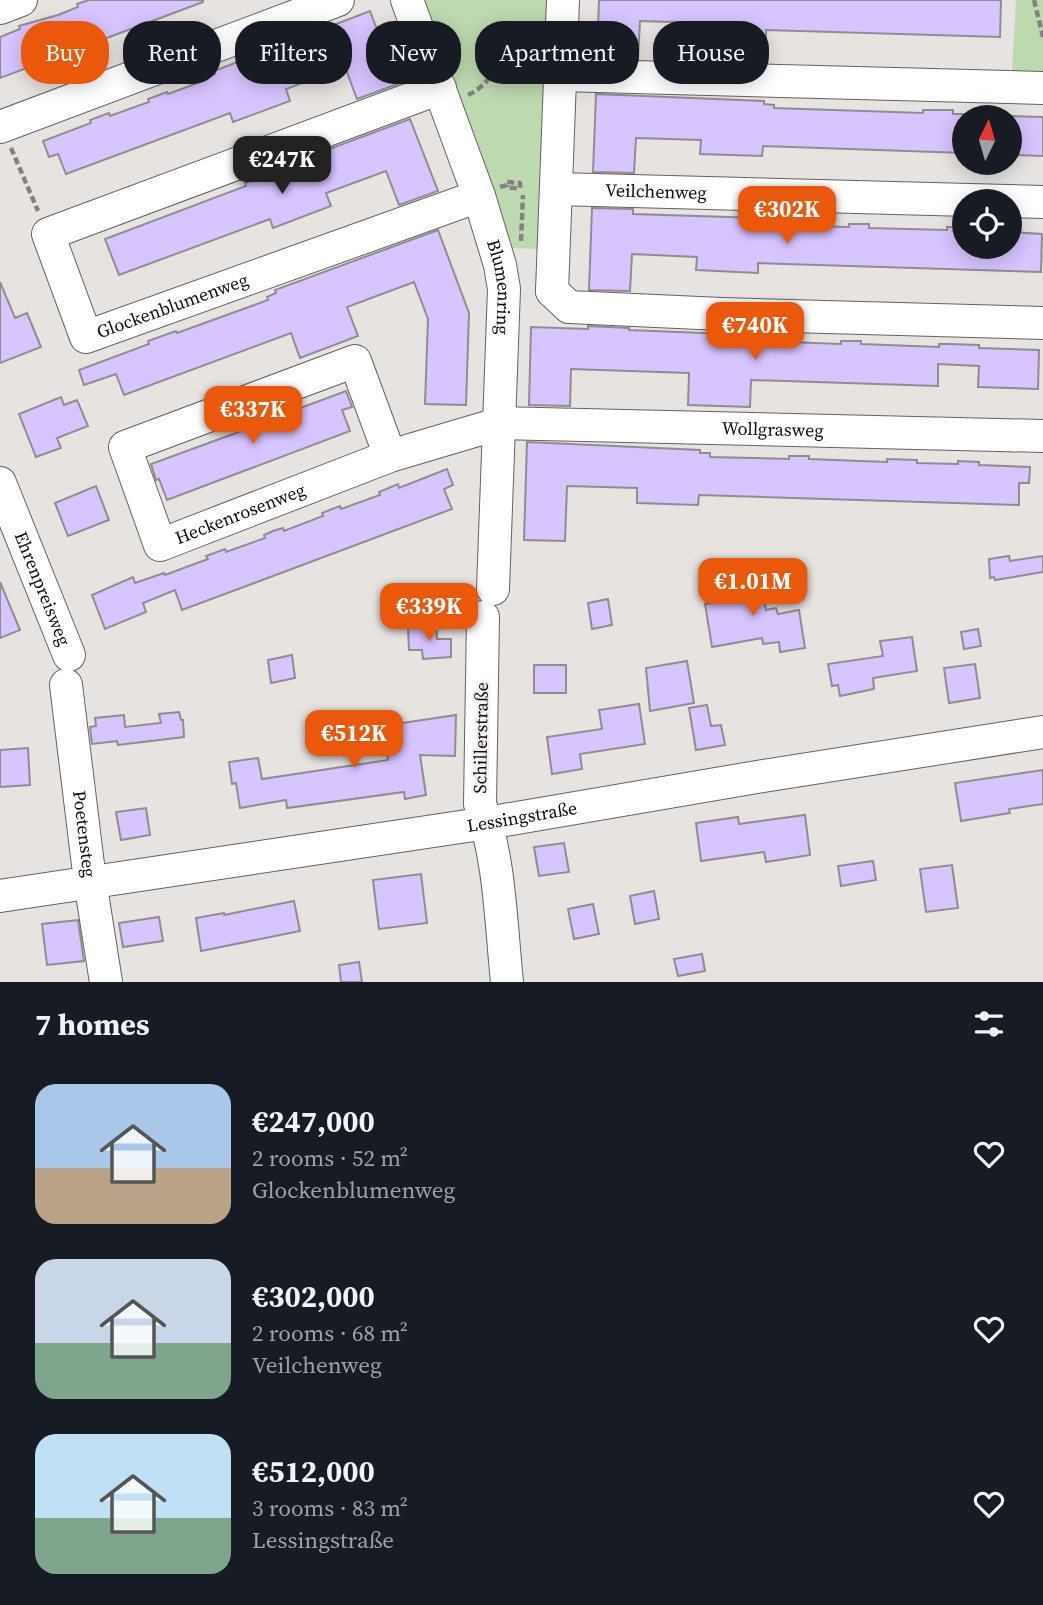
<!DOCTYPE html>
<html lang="en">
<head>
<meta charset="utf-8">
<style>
	body { margin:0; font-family:"Source Serif 4",serif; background:#20242c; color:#f1f3f6; height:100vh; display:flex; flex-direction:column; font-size:26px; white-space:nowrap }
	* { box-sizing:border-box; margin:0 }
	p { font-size:23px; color:#9ea1a6 }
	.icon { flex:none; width:38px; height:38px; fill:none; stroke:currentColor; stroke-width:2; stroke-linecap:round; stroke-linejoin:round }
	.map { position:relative; height:982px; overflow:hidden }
	.details { display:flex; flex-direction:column; background:#171b24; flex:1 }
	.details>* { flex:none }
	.banner { position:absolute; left:21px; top:21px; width:1001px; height:63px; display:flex; gap:14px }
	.needle { width:46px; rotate:5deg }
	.buttons { position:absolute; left:952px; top:105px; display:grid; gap:14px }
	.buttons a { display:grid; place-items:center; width:70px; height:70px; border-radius:50%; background:#171b24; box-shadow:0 4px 18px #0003; font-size:35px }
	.price { position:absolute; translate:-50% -60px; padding:0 16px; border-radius:14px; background:#ea580c; color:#fff; font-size:23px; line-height:46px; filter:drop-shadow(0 2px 4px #0008) }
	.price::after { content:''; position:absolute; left:50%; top:42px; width:21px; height:16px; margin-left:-10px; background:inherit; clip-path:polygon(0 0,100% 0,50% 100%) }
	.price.current { background:#222; color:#fff }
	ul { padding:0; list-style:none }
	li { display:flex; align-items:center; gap:21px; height:175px; padding:0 35px }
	li span { display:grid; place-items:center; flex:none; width:196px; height:140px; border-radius:21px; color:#555 }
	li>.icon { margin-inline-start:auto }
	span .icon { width:84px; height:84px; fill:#fffc; stroke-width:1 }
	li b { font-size:30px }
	h2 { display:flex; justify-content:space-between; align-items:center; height:84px; padding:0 35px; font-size:30px }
	.pill { padding:0 24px; border-radius:28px; background:#171b24; box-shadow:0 4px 18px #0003; font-size:24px; line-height:63px }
	.pill.current { background:#ea580c; color:#fff }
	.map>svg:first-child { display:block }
</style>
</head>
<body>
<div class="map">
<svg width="1043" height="982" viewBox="0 0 1043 982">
	<rect width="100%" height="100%" fill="#e6e3e1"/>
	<!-- green -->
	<path fill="#bdd9b0" d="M416,0H552L544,249L510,248Z
		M1016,0H1043V73L1012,72Z"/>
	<!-- building -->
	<path fill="#d8c4ff" stroke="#8e8d90" stroke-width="2" d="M89,0H203V2L0,78V37L20,29L19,26L58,15L78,7L77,4Z
		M599,0H1001L1000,37L766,30V40L704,38V23L640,21L638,59L597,58Z
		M370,11L398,84L357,99L345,67L286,89L290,101L233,122L230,113L66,174L58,154L49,157L43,141L91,123L90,120L109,113L110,116L149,102L148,99L167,92L168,94L206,80L205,77L215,74L214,71Z
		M596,94L764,101V104L774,105V108L923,113V110H953V114H964V153L763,146L762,156L700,154L701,140L636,138L634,173L593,172Z
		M1010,116L1043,117V156L1013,155L1014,132H1010Z
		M410,119L438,191L399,205L386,171L326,193L331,206L273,228L270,219L119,275L105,239L246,186L245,183L255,180L254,177Z
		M592,208L633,209V214L760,218V221H770V225L849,227V224H869V228L947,230V227H964V247H1010V232L1042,234L1041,272L758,263V273L696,270L697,257L632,254L630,291L589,290Z
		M438,230L469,313L466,405L425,404L428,319L414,282L347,307L358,336L300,358L291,333L124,395L116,374L84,385L79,370L149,344L148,341L176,331L177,333L268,300L267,297L276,293L275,290Z
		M0,282L15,318L27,313L41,347L0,363Z
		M588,326L629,328V330L752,335V338H762V341L841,344V341H861V344L939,347V344H949L979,345V348L1039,350L1038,389L978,387L979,366L938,364V386L751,380L750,407L688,405L689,373L571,369L570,406L529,405L531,327L588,329Z
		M346,391L352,407L342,410L350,431L167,500L159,479L156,480L151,464L244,430L243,426L262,419L263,422Z
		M61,397L64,405L77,400L88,426L57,438L61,448L36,457L19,414Z
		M527,442L700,450V453H710V457L789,459V456H809V459L887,462V459L917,460V463L958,464V461L979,462V465L1030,467L1029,483H1019V505L699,495L698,505L637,503V488L567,486L565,541L524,540Z
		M447,469L453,485L444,489L452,509L182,610L175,590L143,603L146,612L105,629L92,595L133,577L135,583L164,573L165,575L208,559L206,556L225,549L226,552L265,538L264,535L273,531L283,528L284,531L323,516L322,513L340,506L341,509L380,495L379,492L398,484L399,488Z
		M96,486L109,520L68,536L55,503Z
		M1009,556L1010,561L1043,556V572L995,580L994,577L990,578L989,559Z
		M752,569L753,578L760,577L766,610L776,608L778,614L799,610L805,648L780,652L779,642L763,644L762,638L712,647L705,604L737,600L733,574Z
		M0,582L20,630L0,638Z
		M608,599L612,625L592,629L588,603Z
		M436,627L437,639H451V657L423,659L422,650H409L408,628Z
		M978,629L981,646L964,649L961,632Z
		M912,637L917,671L873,678L874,689L840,696L838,685L832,686L828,664L883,656L880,641Z
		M292,655L295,678L271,683L268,660Z
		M687,661L694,703L650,711L646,668Z
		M975,664L980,698L949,703L944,668Z
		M534,665H566V693H534Z
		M639,704L645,744L580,754L582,769L552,774L547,737L602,729L599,710Z
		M707,705L711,726L721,725L725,745L696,750L689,708Z
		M179,712L181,720H183L184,737L118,745L117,741L92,744L90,727L96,726L95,718L124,715L125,727L161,723L159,714Z
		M456,715L455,756L420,755L426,795L405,799L404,792L287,808L286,800L240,808L236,783L232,784L229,762L258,758L262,779L388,760L382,726Z
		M28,748L30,785L0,787V750Z
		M1043,770V804L1009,809L1010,813L961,821L955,783Z
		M146,808L150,835L121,840L116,812Z
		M805,815L810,855L766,862L764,852L701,861L696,823L738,817L739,824Z
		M564,843L569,872L539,876L534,847Z
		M873,861L876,880L841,886L838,866Z
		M952,865L958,908L926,912L920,869Z
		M421,874L427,923L379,929L373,880Z
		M654,891L659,919L635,924L630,896Z
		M294,901L300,931L201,951L196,918L224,913V915Z
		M593,904L599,934L574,939L568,909Z
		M159,917L163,941L123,947L119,923Z
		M78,920L84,961L47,965L42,924Z
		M702,954L705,971L678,976L674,959Z
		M359,962L362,982H341L339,965Z"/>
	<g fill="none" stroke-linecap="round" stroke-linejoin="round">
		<!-- minor casing -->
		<g stroke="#646160" stroke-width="34">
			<g id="minor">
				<path id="s1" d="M407,0L479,196L500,265L504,289L493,589"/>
				<path d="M0,8L21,0"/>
				<path d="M560,75L1043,88"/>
				<path id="s2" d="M440,88L48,234L86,337L479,196"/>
				<path d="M0,127L338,0"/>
				<path id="s3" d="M556,189L1007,201"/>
				<path d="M1010,201L1043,202"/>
				<path d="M552,291L569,307L721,314L1043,323"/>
				<path d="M552,291L563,0"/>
				<path id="s4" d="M390,456L355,361L125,447L160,545L390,456L501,423L1043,436"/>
				<path id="s5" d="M0,483L69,655"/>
				<path d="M483,617L480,804C500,858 501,925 507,982"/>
				<path id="s6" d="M66,685L90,881L106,982"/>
				<path id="s7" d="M0,896L487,823L763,776L1043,732"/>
			</g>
		</g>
		<!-- path -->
		<path stroke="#848280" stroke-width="4.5" stroke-dasharray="7 3.5" stroke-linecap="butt" d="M1034,0L1043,37
			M468,95C500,79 485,60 535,64
			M11,148L38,211
			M500,187L507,185V182L520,183V188H507V185
			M521,241L523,195"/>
		<!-- minor -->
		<use href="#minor" stroke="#fff" stroke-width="32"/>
	</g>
	<g text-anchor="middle" stroke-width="5" stroke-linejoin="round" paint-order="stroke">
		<!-- street labels -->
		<g font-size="18" fill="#0d0c0b" stroke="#f3f0ef">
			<text dy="6" stroke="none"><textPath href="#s3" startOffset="100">Veilchenweg</textPath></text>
			<text dy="6" stroke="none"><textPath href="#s1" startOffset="303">Blumenring</textPath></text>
			<text dy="6" stroke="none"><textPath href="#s2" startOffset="620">Glockenblumenweg</textPath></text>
			<text dy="6" stroke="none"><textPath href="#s4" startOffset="1085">Wollgrasweg</textPath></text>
			<text dy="6" stroke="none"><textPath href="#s4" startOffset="537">Heckenrosenweg</textPath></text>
			<text dy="6" stroke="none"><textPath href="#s5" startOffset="114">Ehrenpreisweg</textPath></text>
			<text transform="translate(481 738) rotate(-89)" y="6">Schillerstraße</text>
			<text dy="6" stroke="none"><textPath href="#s7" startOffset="528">Lessingstraße</textPath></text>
			<text dy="6" stroke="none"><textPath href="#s6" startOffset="150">Poetensteg</textPath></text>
		</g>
	</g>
</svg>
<div class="buttons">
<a><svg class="needle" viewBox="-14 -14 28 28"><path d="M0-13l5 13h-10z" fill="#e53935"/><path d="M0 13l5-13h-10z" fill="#9ea1a6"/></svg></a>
<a><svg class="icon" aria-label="locate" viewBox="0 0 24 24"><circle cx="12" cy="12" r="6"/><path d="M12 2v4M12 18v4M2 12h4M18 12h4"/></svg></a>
</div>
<b class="price current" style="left:282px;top:196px">€247K</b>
<b class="price" style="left:787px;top:246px">€302K</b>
<b class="price" style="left:755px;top:362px">€740K</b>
<b class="price" style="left:253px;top:446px">€337K</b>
<b class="price" style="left:753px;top:618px">€1.01M</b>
<b class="price" style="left:429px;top:643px">€339K</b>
<b class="price" style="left:354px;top:770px">€512K</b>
<div class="banner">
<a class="pill current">Buy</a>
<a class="pill">Rent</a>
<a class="pill">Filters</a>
<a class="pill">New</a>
<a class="pill">Apartment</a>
<a class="pill">House</a>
</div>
</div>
<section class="details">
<h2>7 homes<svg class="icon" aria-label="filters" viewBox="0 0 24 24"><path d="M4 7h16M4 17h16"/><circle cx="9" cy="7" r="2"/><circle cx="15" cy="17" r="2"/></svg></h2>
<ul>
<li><span style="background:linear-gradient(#a9c7e8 60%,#b9a48a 0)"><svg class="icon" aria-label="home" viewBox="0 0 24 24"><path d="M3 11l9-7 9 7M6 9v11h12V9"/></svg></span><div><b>€247,000</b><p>2 rooms · 52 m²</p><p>Glockenblumenweg</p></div><svg class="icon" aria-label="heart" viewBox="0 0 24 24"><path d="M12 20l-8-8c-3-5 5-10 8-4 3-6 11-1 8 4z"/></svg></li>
<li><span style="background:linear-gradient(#c9d6e8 60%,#7fa58c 0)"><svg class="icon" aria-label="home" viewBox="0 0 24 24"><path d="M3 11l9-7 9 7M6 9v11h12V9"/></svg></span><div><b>€302,000</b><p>2 rooms · 68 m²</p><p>Veilchenweg</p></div><svg class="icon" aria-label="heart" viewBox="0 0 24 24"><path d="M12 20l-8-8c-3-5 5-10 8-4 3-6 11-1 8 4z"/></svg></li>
<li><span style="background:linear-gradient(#bfe0f5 60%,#7fa58c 0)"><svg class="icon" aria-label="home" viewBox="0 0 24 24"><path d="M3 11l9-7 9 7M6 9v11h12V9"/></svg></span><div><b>€512,000</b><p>3 rooms · 83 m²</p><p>Lessingstraße</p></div><svg class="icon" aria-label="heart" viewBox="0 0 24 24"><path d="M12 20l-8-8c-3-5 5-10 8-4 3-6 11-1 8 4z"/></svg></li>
</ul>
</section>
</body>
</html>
